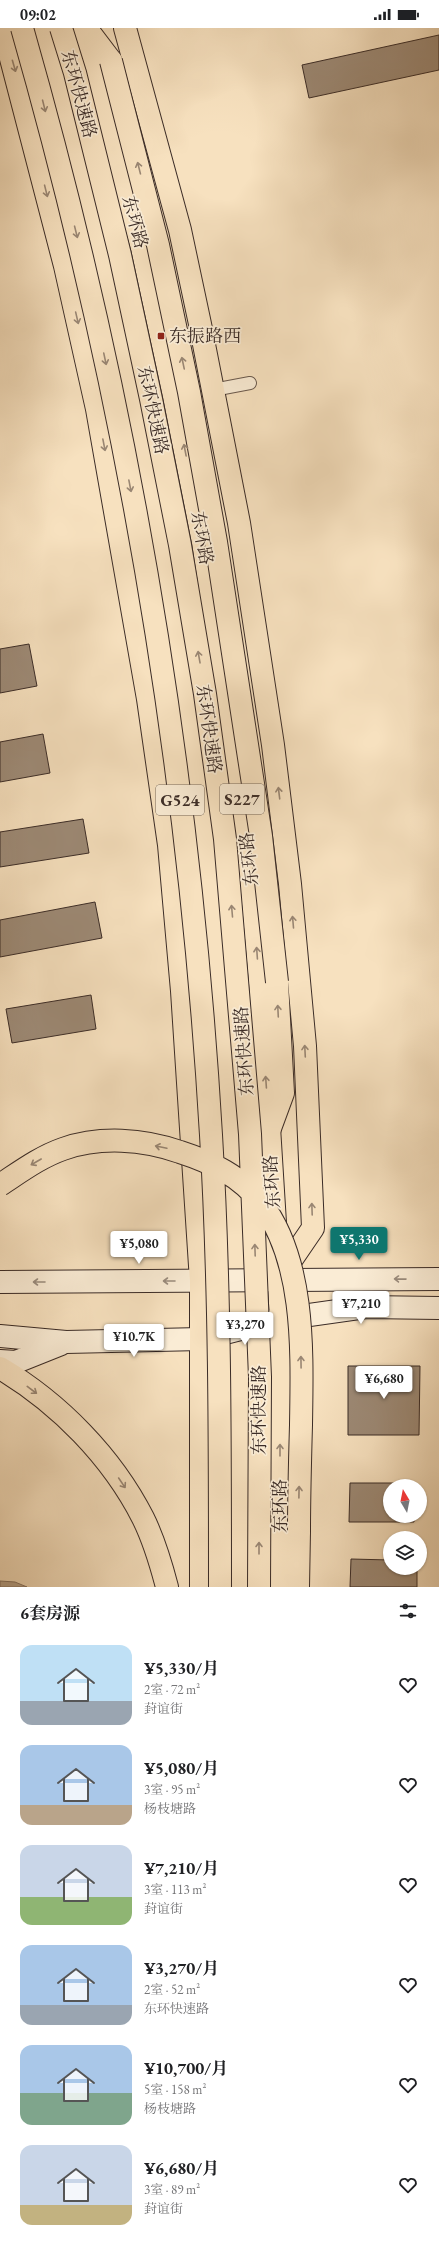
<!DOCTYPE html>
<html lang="zh">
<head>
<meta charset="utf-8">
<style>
	body { margin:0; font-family:"EB Garamond","Noto Serif SC",serif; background:#f6f6f6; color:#202124; height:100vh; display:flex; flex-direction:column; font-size:15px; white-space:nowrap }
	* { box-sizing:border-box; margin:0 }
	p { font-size:13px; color:#757577 }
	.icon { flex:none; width:22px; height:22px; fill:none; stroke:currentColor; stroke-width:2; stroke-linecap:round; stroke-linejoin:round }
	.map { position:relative; height:1559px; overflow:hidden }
	.details { display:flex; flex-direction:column; background:#fff; flex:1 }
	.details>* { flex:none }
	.needle { width:26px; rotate:350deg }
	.buttons { position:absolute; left:383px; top:1451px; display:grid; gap:8px }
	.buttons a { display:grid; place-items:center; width:44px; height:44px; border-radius:50%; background:#fff; box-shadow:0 1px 3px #0004; font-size:20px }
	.price { position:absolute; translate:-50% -34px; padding:0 9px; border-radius:4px; background:#fff; color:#222; font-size:13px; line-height:26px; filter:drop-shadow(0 1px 2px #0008) }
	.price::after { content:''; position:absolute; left:50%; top:24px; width:12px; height:9px; margin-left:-6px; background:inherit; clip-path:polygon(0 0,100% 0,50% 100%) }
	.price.current { background:#0f766e; color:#fff }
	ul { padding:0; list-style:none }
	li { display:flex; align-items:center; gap:12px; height:100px; padding:0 20px }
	li span { display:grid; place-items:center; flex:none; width:112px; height:80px; border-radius:12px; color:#555 }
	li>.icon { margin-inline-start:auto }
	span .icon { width:48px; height:48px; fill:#fffc; stroke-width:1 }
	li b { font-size:17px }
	h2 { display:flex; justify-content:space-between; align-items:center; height:48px; padding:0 20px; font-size:17px }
	.status { display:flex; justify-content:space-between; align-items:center; height:28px; padding:0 20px; background:#fff; direction:ltr }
	.status svg { height:11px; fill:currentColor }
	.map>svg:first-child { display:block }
</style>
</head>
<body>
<div class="status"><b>09:02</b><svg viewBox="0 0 49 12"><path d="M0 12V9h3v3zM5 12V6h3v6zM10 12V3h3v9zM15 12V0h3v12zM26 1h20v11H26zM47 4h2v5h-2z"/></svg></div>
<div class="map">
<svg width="439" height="1559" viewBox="0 0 439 1559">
	<rect width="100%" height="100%" fill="#f7e1bf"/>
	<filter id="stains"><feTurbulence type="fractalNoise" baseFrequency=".005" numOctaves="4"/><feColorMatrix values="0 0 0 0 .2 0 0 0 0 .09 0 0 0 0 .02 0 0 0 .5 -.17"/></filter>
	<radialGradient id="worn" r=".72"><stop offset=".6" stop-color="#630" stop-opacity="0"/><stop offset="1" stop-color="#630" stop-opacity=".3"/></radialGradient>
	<!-- water -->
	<path fill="#b7a38b" stroke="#857363" d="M0,1553L15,1554L27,1559H0Z"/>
	<!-- building -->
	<path fill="#9d8a76" stroke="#3b2c27" d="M439,7V42L309,70L302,37Z
		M29,616L37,658L0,665V621Z
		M43,706L50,745L0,754V714Z
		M83,791L89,825L0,839V804Z
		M95,874L102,910L0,929V892Z
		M91,967L96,1001L12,1015L6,981Z
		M348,1338H420L419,1407H348Z
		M350,1455H414V1458H390V1488H414V1494H349Z
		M351,1531L390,1532V1540H417V1559H350Z"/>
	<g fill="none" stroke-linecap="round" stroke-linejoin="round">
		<!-- service casing -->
		<g stroke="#6a594d" stroke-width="14">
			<path id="service" d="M213,362L250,355"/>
		</g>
		<!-- secondary casing -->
		<g stroke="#3b2c27" stroke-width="24">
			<path id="secondary" d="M0,1254L439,1251
				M0,1308L66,1314L201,1311L281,1291L366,1279L439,1280
				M0,1333L16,1334L61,1316"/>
		</g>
		<!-- primary casing -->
		<g stroke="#3b2c27" stroke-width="24">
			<path id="primary" d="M3,0L65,238L97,381L148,671L169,817L182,963L201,1253V1559
				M80,0L142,220L174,368L203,514L247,808L260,955L281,1291L280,1559
				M125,0L180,202L200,296L239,495L273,717L290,856L305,1018L313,1200L281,1247"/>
		</g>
		<!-- trunk casing -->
		<g stroke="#3b2c27" stroke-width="24">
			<path id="trunk" d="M86,0L111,33
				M269,1103L283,1065L277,954
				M0,1340C59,1375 112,1429 143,1490C154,1512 161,1536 167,1559
				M298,1559L299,1503"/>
		</g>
		<!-- service -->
		<use href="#service" stroke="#faecd5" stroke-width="12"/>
		<!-- secondary -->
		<use href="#secondary" stroke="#faecd5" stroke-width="22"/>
		<!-- primary -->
		<use href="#primary" stroke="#f7e1bf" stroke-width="22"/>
		<!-- trunk -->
		<use href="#trunk" stroke="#f7e1bf" stroke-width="22"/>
		<!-- trunk-bridge casing -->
		<g stroke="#3b2c27" stroke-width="24" stroke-linecap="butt">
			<path id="trunk-bridge" d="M22,0C125,360 189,733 211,1107C220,1258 220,1409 220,1559
				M61,0L75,45L120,227L151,371L180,517L205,666L225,811L250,1106L260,1349L259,1559
				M111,33L158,217L189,364L216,514L261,808L277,954
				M0,1157C20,1144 40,1129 63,1121C100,1108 143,1111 180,1124C211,1134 241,1148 261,1175C306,1234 302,1326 301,1397C300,1432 299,1468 299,1503"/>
		</g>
		<!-- trunk-bridge -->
		<use href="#trunk-bridge" stroke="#f7e1bf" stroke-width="22"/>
	</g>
	<!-- one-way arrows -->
	<defs><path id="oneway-shaft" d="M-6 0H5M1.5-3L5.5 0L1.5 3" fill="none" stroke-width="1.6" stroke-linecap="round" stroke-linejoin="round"/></defs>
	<g stroke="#998673">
		<use href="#oneway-shaft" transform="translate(14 38) rotate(74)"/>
		<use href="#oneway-shaft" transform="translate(44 78) rotate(76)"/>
		<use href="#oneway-shaft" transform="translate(139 140) rotate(-104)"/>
		<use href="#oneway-shaft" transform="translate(46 163) rotate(76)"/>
		<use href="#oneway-shaft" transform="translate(76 204) rotate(76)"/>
		<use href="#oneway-shaft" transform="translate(77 290) rotate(77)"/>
		<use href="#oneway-shaft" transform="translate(105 331) rotate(78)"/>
		<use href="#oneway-shaft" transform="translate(183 335) rotate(-102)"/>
		<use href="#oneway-shaft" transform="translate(104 417) rotate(79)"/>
		<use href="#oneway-shaft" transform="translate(185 422) rotate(-101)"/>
		<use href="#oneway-shaft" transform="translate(130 458) rotate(79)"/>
		<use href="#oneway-shaft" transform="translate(199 629) rotate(-100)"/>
		<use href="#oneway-shaft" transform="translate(279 765) rotate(-97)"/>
		<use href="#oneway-shaft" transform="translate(232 883) rotate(-95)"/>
		<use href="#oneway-shaft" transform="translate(293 894) rotate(-95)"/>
		<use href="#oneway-shaft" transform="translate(257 925) rotate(-94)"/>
		<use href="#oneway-shaft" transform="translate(278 983) rotate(-93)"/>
		<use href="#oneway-shaft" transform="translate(305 1023) rotate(-93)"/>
		<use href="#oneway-shaft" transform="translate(266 1054) rotate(-94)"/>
		<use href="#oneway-shaft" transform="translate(161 1119) rotate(-168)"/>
		<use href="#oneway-shaft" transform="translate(36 1134) rotate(150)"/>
		<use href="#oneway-shaft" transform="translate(312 1181) rotate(-92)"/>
		<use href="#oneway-shaft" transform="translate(255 1222) rotate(-92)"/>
		<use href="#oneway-shaft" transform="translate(301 1334) rotate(-91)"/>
		<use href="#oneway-shaft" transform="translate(32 1362) rotate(37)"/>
		<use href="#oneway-shaft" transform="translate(280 1422) rotate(-90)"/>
		<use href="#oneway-shaft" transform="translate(122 1455) rotate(56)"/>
		<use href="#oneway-shaft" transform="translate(299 1464) rotate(-89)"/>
		<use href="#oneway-shaft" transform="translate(259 1520) rotate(-90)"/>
	</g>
	<g stroke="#9a8c7e">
		<use href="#oneway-shaft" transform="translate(400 1251) rotate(-179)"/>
		<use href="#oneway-shaft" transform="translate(169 1253) rotate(180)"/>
		<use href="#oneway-shaft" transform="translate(39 1254) rotate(180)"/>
	</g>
	<!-- markers -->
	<rect fill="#8f2418" stroke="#faecd5" stroke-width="1.5" x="157" y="304" width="8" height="8" rx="2"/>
	<g text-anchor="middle" stroke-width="3.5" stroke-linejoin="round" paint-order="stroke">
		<!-- shield labels -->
		<g fill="#faecd5" stroke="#74665b" stroke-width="1">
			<rect x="220" y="756" width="44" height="30" rx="3"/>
			<rect x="156" y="757" width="48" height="30" rx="3"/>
		</g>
		<g font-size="17" font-weight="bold" fill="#3b2c27">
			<text x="242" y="777">S227</text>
			<text x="180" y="778">G524</text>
		</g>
		<!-- street labels -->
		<g font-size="18" fill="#3b2c27" stroke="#faecd5">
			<text transform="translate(79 66) rotate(75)" y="6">东环快速路</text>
			<text transform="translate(135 194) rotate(75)" y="6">东环路</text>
			<text transform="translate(153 382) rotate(78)" y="6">东环快速路</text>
			<text transform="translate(202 510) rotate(80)" y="6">东环路</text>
			<text transform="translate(209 701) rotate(82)" y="6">东环快速路</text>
			<text transform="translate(249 831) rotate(-96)" y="6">东环路</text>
			<text transform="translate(244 1023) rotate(-94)" y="6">东环快速路</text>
			<text transform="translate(272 1154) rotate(-94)" y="6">东环路</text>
			<text transform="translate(259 1382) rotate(-90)" y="6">东环快速路</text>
			<text transform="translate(280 1478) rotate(-90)" y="6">东环路</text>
		</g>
		<!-- poi labels -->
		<g font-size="18" fill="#3b2c27" stroke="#faecd5" text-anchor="start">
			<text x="169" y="314">东振路西</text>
		</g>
	</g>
	<rect width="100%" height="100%" filter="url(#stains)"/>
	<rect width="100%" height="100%" fill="url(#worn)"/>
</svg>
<div class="buttons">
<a><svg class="needle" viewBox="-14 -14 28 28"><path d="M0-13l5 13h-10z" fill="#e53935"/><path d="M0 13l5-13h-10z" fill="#757577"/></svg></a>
<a><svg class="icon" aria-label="layers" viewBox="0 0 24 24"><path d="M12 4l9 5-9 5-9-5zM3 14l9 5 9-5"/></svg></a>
</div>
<b class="price current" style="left:359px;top:1233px">¥5,330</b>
<b class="price" style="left:139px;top:1237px">¥5,080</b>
<b class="price" style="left:361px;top:1297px">¥7,210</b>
<b class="price" style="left:245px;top:1318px">¥3,270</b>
<b class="price" style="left:134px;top:1330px">¥10.7K</b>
<b class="price" style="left:384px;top:1372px">¥6,680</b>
</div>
<section class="details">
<h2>6套房源<svg class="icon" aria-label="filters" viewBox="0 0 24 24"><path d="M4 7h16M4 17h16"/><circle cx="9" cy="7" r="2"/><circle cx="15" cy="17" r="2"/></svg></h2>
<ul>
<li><span style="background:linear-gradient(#bfe0f5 70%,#9aa5b1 0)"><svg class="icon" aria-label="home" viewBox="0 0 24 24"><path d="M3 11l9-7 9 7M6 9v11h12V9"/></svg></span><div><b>¥5,330/月</b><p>2室 · 72 m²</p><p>葑谊街</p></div><svg class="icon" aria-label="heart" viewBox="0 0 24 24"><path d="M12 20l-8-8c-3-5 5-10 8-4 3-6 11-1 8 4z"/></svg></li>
<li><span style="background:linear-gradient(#a9c7e8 75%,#b9a48a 0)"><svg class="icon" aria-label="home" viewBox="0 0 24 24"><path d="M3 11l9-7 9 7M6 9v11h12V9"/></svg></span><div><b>¥5,080/月</b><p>3室 · 95 m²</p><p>杨枝塘路</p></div><svg class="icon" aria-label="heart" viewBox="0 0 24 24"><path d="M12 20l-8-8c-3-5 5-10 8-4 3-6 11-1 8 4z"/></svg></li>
<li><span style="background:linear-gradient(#c9d6e8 65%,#8fb573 0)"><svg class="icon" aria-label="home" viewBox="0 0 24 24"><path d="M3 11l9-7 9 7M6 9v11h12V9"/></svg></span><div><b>¥7,210/月</b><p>3室 · 113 m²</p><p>葑谊街</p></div><svg class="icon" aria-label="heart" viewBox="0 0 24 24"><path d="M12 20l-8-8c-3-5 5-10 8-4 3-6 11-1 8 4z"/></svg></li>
<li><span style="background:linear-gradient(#a9c7e8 75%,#9aa5b1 0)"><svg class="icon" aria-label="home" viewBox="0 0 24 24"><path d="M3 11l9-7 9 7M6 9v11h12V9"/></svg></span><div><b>¥3,270/月</b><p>2室 · 52 m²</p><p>东环快速路</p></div><svg class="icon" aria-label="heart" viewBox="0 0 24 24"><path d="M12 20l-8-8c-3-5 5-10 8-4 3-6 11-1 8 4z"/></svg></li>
<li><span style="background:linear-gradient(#a9c7e8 60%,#7fa58c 0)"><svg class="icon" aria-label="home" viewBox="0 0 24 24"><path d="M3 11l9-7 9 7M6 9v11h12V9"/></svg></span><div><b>¥10,700/月</b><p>5室 · 158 m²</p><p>杨枝塘路</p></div><svg class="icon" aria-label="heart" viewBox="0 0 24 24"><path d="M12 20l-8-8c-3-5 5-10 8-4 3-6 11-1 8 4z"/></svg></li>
<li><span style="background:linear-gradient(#c9d6e8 75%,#c2b280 0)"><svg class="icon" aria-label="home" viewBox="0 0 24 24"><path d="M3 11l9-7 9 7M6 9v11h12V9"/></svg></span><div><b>¥6,680/月</b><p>3室 · 89 m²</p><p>葑谊街</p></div><svg class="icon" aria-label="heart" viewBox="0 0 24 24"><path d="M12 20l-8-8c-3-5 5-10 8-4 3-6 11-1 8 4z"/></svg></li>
</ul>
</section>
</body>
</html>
